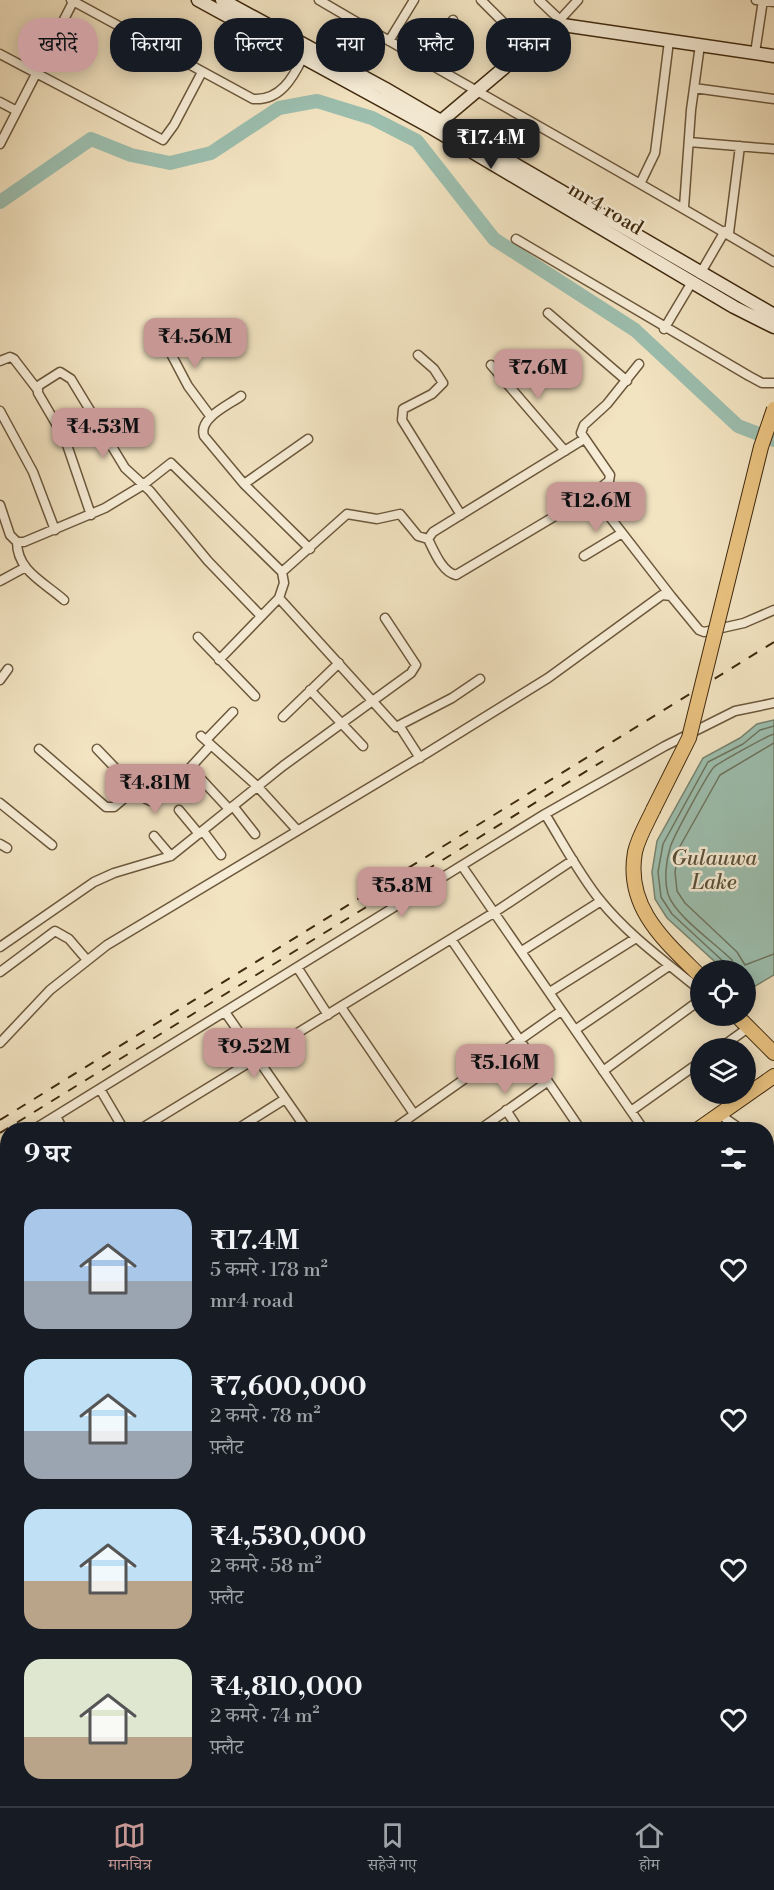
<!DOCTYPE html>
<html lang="hi">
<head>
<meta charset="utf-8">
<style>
	body { margin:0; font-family:"Libre Bodoni","Noto Serif Devanagari",serif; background:#20242c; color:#f1f3f6; height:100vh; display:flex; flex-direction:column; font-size:22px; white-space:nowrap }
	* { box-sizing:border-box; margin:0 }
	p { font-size:20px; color:#9ea1a6 }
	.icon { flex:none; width:33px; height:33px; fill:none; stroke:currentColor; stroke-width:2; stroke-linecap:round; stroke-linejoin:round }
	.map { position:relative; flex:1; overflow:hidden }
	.side { position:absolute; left:0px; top:1122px; width:774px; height:684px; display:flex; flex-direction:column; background:#171b24; border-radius:24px 24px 0 0; box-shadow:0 3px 15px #0003 }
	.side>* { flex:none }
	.top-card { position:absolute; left:18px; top:18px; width:738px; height:54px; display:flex; gap:12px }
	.controls { position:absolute; left:690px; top:960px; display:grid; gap:12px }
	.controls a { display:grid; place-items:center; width:66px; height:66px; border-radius:50%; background:#171b24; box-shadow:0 3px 15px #0003; font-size:30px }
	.price { position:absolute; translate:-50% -51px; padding:0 14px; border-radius:12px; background:#c59692; color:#111; font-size:20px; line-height:39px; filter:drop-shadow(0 2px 3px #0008) }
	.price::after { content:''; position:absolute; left:50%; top:36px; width:18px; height:14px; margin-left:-9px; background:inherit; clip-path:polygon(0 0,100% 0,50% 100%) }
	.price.selected { background:#222; color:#fff }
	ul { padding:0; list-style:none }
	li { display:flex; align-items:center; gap:18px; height:150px; padding:0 24px }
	li span { display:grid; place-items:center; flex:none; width:168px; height:120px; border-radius:18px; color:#555 }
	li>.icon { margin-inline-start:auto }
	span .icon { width:72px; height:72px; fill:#fffc; stroke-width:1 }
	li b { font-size:26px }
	h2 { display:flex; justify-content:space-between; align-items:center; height:72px; padding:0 24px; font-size:26px }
	.pill { padding:0 21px; border-radius:24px; background:#171b24; box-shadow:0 3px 15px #0003; font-size:21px; line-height:54px }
	.pill.selected { background:#c59692; color:#111 }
	.menu { display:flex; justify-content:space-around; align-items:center; height:84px; border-top:2px solid #363941; background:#171b24; font-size:16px; color:#9ea1a6 }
	.menu a { display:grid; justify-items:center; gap:3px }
	.menu .selected { color:#c59692 }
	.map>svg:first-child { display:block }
</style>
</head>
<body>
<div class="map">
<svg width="774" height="1806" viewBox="0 0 774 1806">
	<rect width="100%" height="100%" fill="#f2e3c1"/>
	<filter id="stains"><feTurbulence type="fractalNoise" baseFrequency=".00333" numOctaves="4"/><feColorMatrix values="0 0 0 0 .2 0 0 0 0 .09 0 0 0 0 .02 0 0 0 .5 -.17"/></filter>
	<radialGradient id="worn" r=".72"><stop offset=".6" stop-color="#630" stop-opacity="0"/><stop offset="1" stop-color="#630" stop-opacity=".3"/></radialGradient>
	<!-- water -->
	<path fill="#9cbeae" stroke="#77836e" stroke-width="1.5" d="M774,720V975L750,989L746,988V970H724L667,918L655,899L652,872L657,841L703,758L740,738L757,724Z"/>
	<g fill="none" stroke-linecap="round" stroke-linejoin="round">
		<!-- shore -->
		<path stroke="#6e745e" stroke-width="1.5" d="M774,743L720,775L679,848L675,872L677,891L685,903L737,952L745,965L774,954
			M728,970L726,964L672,914L661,897L658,872L663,844L708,762L743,744L760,730L774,726
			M735,970L732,960C715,943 675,916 668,894C664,880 666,861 670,848C672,839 708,773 714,767C720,762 767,736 774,734"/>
		<!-- river -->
		<path stroke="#9cbeae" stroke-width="14" d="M0,202L91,139L131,155L170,163L211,153L279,108L317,101L372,118L417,141L494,239L635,330L738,426L774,440"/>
		<!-- street casing -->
		<g stroke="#6c583c" stroke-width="11">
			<path id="street" d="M71,0L253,99C280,101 293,78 303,57
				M319,0C470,89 624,172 774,262
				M481,0L528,47
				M539,0L560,20
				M756,0L774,2
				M556,24L578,0
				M389,41L414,0
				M755,53L763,0
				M0,54L163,140L174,125L202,72
				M426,63L453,20
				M694,88L774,99
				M0,102L17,111
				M689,142L774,149
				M0,144L74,0
				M641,182L655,153L669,41
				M684,207L691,110L700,45
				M729,233L740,146
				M516,239L749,376L762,383H774
				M700,274L725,231
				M548,313L627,381
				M664,329L692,282
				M160,333L188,386L211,417
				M418,355L434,369L443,383L432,394L403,409L402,420L461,515
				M0,361L10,357L14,359L37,389
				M639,364L607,404L584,425L581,433L610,475L609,481L592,494L671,596
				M491,365L565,451
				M241,396C229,405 198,418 204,436L244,484L310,549
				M0,411L33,472L55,530
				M584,439L433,532L428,539C434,551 442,572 456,575L592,494
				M244,484L308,439
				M0,505L10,535L17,542H24L105,508L143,485L171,463L282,572L347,514L377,519L400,514L418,536L428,539
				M91,515L65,439L38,393V386L60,372L71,379L125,468L150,491L208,561L261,616
				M17,542C17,571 44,582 64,600
				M584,556L622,533
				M0,581L24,568
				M279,598L396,727L452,698L480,679
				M198,637L255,696
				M219,660L279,598L284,583L282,572
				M0,680L8,669
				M310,690L363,746
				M283,717L339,663
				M400,727L420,758
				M201,736L257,786L297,830
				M206,740L233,712
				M39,749L106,807H114L135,789
				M97,749L144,798L153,802L167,793L211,745
				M202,780L229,809
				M0,803L52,845
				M233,806L255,834
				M179,810L199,834
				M545,814C563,843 579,874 600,900C628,935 666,962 700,990
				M203,831L221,855
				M154,836L171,856
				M0,844L7,848
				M462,866L644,1130
				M451,939L581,1130
				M0,947L94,882L114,873L171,856L283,766L411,673L416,665L385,618
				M522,951L601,901
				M297,967L328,1015
				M0,972L55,931L69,939L87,960
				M550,992L636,938
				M341,1007L414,1114
				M225,1012L307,1130
				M575,1030L669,966
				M0,1043L50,990L107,945L427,753L548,678L662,595L671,596L699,630L704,632L744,623L774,610
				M720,1048L748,1028
				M603,1071L700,1000
				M100,1089L124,1130
				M506,1110L519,1130
				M631,1111L700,1062
				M719,1114L742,1130
				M56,1116L63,1130
				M33,1130L545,814L665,746L735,711L774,703
				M139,1130L495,912L573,860
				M236,1130L285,1099
				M392,1130L561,1011
				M479,1130L547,1082
				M0,1150L8,1145
				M766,1168L772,1151
				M0,1212L8,1208
				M766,1228L774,1217
				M766,1260L774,1265
				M0,1270L8,1266
				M0,1340L8,1339
				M766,1359L774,1349
				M0,1397L8,1394
				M766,1417L774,1422
				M0,1450L8,1446
				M766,1477H774
				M0,1509L8,1522
				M766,1545L774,1554
				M0,1555L8,1552
				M766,1611L774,1604
				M0,1617L8,1620
				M766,1650L774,1642
				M0,1661L8,1648
				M766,1670L774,1665
				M0,1693L2,1697L0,1704
				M766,1697L774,1707
				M0,1773L8,1777
				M39,1798L46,1806
				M311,1798L322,1806
				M642,1798L651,1806
				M153,1806L159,1798
				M248,1806L259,1798
				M614,1806L619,1798
				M707,1806L715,1798"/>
		</g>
		<!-- secondary casing -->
		<g stroke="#402a0f" stroke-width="15">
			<path id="secondary" d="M198,0L432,128L734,307L774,327
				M222,0L384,88L774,315
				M434,127L556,24L774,56"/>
		</g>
		<!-- primary casing -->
		<g stroke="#402a0f" stroke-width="16">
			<path id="primary" d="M653,810C647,823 638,838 635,852C625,908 665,941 700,976
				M737,1016L774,1053
				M697,1130L774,1076
				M331,1798V1806"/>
		</g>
		<!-- street -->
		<use href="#street" stroke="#f7edd7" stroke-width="8"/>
		<!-- secondary -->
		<use href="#secondary" stroke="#f7edd7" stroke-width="12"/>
		<!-- primary -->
		<use href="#primary" stroke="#e9c280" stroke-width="14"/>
		<!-- rail -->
		<path stroke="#402a0f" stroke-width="2" stroke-dasharray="10 10" stroke-linecap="butt" d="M0,1120L774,642
			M0,1133L603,761"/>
		<!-- primary-bridge casing -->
		<g stroke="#402a0f" stroke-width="16" stroke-linecap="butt">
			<path id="primary-bridge" d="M653,810L689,738L761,447L774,409"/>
		</g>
		<!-- primary-bridge -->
		<use href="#primary-bridge" stroke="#e9c280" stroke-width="14"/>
	</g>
	<g text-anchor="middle" stroke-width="5" stroke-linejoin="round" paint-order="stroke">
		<!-- street labels -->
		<g font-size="20" fill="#402a0f" stroke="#f7edd7">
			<text transform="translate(606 208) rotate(31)" y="7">mr4 road</text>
		</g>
		<!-- water labels -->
		<g font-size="21" font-style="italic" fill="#574f37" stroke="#f7edd7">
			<text x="714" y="865">Gulauwa<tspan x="714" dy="24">Lake</tspan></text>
		</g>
	</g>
	<rect width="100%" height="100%" filter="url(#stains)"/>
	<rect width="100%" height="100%" fill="url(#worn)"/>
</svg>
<div class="controls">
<a><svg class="icon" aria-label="locate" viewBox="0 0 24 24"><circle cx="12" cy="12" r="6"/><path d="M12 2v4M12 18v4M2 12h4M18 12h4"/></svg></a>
<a><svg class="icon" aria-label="layers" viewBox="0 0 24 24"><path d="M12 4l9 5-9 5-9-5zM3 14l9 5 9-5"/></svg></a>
</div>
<b class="price selected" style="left:491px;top:170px">₹17.4M</b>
<b class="price" style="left:195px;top:369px">₹4.56M</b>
<b class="price" style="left:538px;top:400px">₹7.6M</b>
<b class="price" style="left:103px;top:459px">₹4.53M</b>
<b class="price" style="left:596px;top:533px">₹12.6M</b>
<b class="price" style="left:155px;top:815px">₹4.81M</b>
<b class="price" style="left:402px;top:918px">₹5.8M</b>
<b class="price" style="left:254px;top:1079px">₹9.52M</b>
<b class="price" style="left:505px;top:1095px">₹5.16M</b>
<div class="top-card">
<a class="pill selected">खरीदें</a>
<a class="pill">किराया</a>
<a class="pill">फ़िल्टर</a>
<a class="pill">नया</a>
<a class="pill">फ़्लैट</a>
<a class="pill">मकान</a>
</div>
<section class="side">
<h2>9 घर<svg class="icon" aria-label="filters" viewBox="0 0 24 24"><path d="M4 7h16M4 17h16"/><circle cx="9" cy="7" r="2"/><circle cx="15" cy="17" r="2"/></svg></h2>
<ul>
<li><span style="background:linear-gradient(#a9c7e8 60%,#9aa5b1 0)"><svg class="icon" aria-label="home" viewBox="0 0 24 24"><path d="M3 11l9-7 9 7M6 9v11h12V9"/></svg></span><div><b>₹17.4M</b><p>5 कमरे · 178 m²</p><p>mr4 road</p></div><svg class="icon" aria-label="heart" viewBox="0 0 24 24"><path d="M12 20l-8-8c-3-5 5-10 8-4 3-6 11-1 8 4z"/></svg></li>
<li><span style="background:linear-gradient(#bfe0f5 60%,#9aa5b1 0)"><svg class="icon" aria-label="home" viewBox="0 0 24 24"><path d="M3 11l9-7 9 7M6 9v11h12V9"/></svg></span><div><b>₹7,600,000</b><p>2 कमरे · 78 m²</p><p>फ़्लैट</p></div><svg class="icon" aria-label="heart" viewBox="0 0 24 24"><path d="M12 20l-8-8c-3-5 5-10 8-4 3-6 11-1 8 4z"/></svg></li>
<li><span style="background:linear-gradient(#bfe0f5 60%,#b9a48a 0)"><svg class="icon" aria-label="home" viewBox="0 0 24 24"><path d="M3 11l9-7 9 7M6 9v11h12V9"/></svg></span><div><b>₹4,530,000</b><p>2 कमरे · 58 m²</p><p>फ़्लैट</p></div><svg class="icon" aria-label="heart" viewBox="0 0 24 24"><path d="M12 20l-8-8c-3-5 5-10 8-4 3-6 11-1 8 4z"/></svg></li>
<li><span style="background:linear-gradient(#dfe7d0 65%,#b9a48a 0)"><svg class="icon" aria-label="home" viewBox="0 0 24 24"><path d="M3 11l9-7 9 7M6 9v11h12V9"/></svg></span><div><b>₹4,810,000</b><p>2 कमरे · 74 m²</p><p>फ़्लैट</p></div><svg class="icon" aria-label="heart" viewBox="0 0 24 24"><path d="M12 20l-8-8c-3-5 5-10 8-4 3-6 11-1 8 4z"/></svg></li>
</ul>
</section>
</div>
<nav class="menu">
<a class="selected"><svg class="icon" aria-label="map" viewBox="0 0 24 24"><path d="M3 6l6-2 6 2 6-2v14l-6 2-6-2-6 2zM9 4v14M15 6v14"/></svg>मानचित्र</a>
<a><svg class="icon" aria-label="saved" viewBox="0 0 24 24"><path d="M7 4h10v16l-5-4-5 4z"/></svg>सहेजे गए</a>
<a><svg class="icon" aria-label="home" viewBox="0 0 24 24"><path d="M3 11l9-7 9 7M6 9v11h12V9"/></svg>होम</a>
</nav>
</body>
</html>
